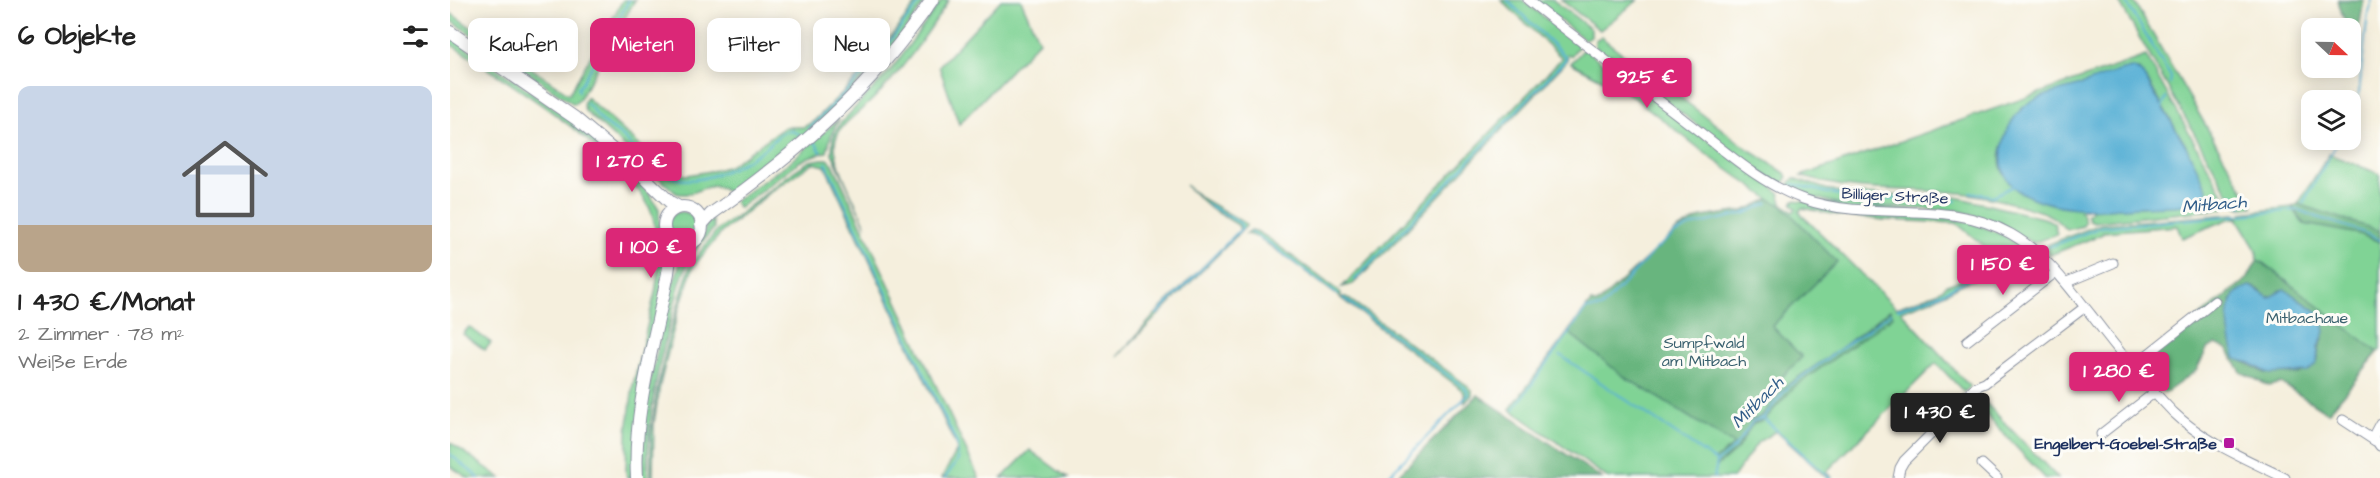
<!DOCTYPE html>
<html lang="de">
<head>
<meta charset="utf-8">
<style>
	body { margin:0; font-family:"Architects Daughter",sans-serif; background:#f2f2f2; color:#222; height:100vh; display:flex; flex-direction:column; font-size:22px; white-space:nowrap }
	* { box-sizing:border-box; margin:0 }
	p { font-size:20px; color:#767676 }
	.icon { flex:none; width:33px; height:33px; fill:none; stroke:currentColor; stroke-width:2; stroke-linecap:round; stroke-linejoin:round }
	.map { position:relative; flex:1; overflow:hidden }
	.details { display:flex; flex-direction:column; background:#fff; width:450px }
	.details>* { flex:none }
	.guide { position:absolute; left:18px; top:18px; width:570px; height:54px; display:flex; gap:12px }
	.needle { width:39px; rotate:112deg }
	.tools { position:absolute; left:1851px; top:18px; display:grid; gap:12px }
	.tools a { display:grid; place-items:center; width:60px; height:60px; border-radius:12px; background:#fff; box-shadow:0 3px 15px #0003; font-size:30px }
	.price { position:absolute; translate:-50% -51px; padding:0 14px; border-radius:6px; background:#db2777; color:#fff; font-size:20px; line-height:39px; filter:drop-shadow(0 2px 3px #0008) }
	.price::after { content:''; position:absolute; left:50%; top:36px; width:18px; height:14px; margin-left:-9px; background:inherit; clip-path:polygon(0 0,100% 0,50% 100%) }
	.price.on { background:#222; color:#fff }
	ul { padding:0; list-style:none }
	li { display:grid; align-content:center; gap:12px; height:318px; padding:0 18px }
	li+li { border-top:2px solid #e0e0e0 }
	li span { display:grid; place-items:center; height:186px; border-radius:12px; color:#555 }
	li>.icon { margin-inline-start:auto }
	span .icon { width:108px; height:108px; fill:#fffc; stroke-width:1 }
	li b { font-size:26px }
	h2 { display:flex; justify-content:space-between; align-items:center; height:72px; padding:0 18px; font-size:26px }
	.chip { padding:0 21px; border-radius:12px; background:#fff; box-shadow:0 3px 15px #0003; font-size:21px; line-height:54px }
	.chip.on { background:#db2777; color:#fff }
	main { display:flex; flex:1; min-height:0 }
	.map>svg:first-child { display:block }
</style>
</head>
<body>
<main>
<section class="details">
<h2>6 Objekte<svg class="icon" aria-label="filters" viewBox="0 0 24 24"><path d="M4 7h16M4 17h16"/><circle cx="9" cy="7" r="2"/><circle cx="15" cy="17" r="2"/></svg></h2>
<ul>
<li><span style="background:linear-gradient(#c9d6e8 75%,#b9a48a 0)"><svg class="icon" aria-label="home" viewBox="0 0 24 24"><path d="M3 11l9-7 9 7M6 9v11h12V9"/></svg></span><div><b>1 430 €/Monat</b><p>2 Zimmer · 78 m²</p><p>Weiße Erde</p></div></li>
</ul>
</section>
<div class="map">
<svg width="1930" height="478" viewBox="0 0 1930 478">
	<rect width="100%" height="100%" fill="#fdfcf7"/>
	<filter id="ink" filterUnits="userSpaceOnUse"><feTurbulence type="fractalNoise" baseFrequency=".0167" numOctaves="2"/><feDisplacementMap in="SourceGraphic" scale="12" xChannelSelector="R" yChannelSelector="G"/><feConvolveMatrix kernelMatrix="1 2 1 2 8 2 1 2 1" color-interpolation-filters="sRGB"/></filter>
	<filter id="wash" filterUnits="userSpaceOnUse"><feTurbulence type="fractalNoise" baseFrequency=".008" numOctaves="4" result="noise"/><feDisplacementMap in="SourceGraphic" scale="24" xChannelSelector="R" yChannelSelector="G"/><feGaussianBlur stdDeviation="1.35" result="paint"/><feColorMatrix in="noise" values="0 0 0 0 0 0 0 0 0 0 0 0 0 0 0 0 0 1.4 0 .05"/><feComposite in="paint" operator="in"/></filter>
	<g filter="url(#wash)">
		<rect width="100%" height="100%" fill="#f5efdd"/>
		<!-- green -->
		<path fill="#80d395" stroke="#4e817a" stroke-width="1.5" fill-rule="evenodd" d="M173,0H185L129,100L124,104L0,20V13L119,94Z
			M469,0H477L438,53L359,134L295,182L278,193C262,175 245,199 226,193L135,111L133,104L136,97L217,170L227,174L237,175L267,170L279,166L335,127H354L364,121L416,69Z
			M492,0H499C476,36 451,73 420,102C408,114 386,126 385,144C383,161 408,208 416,226L382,153L383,137L390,124L443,67Z
			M551,0H571L589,41L509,124L489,66Z
			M1051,0H1072L1127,43L1128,47L1121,56L1118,54L1117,61L930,258L903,284L892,287L1112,58Z
			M1084,0H1103L1141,29V37L1134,39Z
			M1111,0H1188L1150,30Z
			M1668,0H1683L1803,207L1791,208L1785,205Z
			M0,36L116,116L177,169L200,195L209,209L210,232L218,248L182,478H177L176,472L177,432L183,385L205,293L209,267C209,251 206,224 200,209C195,197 184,185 175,176C126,122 60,84 0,44Z
			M1151,37L1298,149L1335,173L1337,177L1336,181L1329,184L1297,163L1145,47V40Z
			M1134,49L1329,192L1332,203L1343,212L1346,209L1342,204L1344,200C1410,209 1537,206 1583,257L1560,269L1516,282L1486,298L1451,311L1520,387L1514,392L1486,363L1376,472L1382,478H1377L1326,431L1308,442L1283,478H1158L1060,409L1141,302L1147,304L1294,211L1319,199L1260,157L1181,95L1121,63ZM1352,208L1388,215L1435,220L1506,223L1556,264L1497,285L1487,293L1446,308L1349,212Z
			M1696,56L1775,197L1777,204L1772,209L1644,222L1639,220L1637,214L1641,212L1640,210L1748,203L1754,201L1757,196L1736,146L1699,83L1688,69L1680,68L1582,102C1570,109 1563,123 1557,135C1528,190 1599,204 1637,209L1629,211L1632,213L1635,222L1633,226L1617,230L1604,218L1595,213C1567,204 1530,194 1501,192C1449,188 1402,193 1351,176Z
			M389,119L381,135L377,152L359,157L349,162L289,208L284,202L341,161Z
			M1879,154L1930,174V350L1878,413L1788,354L1766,320L1779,293L1798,278L1807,261V251L1787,218L1779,219L1732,238L1727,226L1653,232V234L1600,255L1596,248L1599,244L1651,224L1785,214L1788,218L1792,213L1842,207L1848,204Z
			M372,159H378L383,164L529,478H492L507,450L505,444L375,166L363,163L322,191L271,233L243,267L227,315L210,385L204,423L203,478H201V434L207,390L219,336L240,265L267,230L286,217L344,171L360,161Z
			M1344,178L1379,190L1404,194L1506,197L1597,219L1604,223L1607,234L1583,243L1543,221L1510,211L1391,204L1365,198L1339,189V184Z
			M735,185L753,199L795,223L796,226L667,357L710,309L790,230L788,225L760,208Z
			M218 226a14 14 0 1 1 28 0a14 14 0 1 1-28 0Z
			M262,220L264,228C255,239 243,251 237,265C229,282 225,301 221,318C206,371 196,423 198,478H191L194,412L219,296L234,253L248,243L253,236L256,226Z
			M801,230L806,231L818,238L891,293L890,297H896L1018,386L1022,390V395L1015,403L1014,392L1006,385L832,254L807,237L796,234Z
			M19,327L41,343L35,350L13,334Z
			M1529,396L1608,478H1595L1523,401Z
			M0,442L51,478H18L0,466Z
			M580,450L618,478H552Z"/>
		<!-- forest -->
		<path fill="#68b57e" stroke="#42726e" stroke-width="1.5" fill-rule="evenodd" d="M1888,0H1914L1907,39L1893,18Z
			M1319,199L1332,205L1387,262L1322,326L1352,357L1295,414L1300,420L1311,416L1337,385L1387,351L1440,310L1443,316L1344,387L1314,420L1303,423L1287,449L1267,466L1266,459L1284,445L1173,376L1118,332L1141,302L1147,304L1227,230L1251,217L1294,211Z
			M1848,204L1930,231V242L1909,234L1854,224L1842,207Z
			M1807,261L1813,263L1928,352L1878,413L1831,383L1819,386L1791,372L1777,349L1766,344L1757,349L1746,371L1715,393L1690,364L1798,278ZM1801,286L1808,289L1817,297L1824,296L1830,290C1846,296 1876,312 1874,332C1874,341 1867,347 1868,359L1850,374L1815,373L1785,357C1783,340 1771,304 1788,292C1792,290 1797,288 1801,286Z
			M1028,395L1152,478H945Z"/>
		<!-- water -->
		<path fill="#58b0d5" stroke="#3a709a" stroke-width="1.5" d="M1683,68L1692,73L1736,146L1757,189L1756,199C1740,208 1706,206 1688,207C1649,210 1602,212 1567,190C1538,170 1554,119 1579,103C1594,94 1615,90 1631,85C1648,79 1666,70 1683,68Z
			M1801,286L1819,298L1834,289L1872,315L1875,332L1868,347L1867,363L1858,372L1820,374L1800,363L1786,359C1778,337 1769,292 1801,286Z"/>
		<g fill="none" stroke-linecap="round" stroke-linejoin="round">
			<!-- stream -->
			<path stroke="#58b0d5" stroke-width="2" d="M1675,0L1721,77L1720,84
				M129,92L128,89L159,37L179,0
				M136,103C143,108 145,115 151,120C158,127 166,131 173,137C186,150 202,168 219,176C247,189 291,166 314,149C321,144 327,135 335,132C341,130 344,132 349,134
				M1712,107L1716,98
				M1900,118L1908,101L1918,12L1922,0
				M359,129L420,67L472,0
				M365,142L371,152
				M376,163L507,444L508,460L495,478
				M1343,184L1378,193L1411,198L1506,201
				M1520,192L1543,196L1565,185
				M1782,195L1785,196L1792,207
				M1853,203L1889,140
				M801,232L819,243L888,295
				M1599,247L1651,227L1849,210C1875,222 1905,226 1930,240
				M905,280L1116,59L1115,56L1057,0
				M893,298L1015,388L1019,394L936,478
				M1448,309L1488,295L1515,281L1558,267L1582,255
				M707,314L792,228L790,223L757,204
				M1110,355L1266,461
				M1064,409L1136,309L1151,308L1206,249L1224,234L1241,226L1296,213L1318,203
				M1313,418L1380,478
				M0,454L29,478
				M1264,478L1267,462L1284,448L1303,421L1313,418L1339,386L1441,313"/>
		</g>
	</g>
	<g filter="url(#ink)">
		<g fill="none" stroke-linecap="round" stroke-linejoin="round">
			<!-- minor casing -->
			<g stroke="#888f9e" stroke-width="11">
				<path id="minor" d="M1078,0C1130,42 1184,81 1237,122C1273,149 1309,183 1353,199C1421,223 1496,197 1561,234C1596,254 1618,286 1642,316C1667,349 1694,382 1723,412C1754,442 1796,459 1835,478
					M1617,282L1663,263
					M1517,341L1606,272
					M1683,366L1765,301
					M1893,420L1925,441
					M1930,423L1923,436L1930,446
					M1651,434L1705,392
					M1532,464L1547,478
					M1448,478L1450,468L1454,461L1511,404C1517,393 1523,387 1535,383L1635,307"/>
			</g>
			<!-- major casing -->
			<g stroke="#888f9e" stroke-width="14">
				<path id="major" d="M0,32L125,118L189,172L220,202L229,207
					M214 226a19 19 0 1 1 38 0a19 19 0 1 1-38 0Z
					M251,225L261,214C347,154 422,87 482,0
					M187,478C183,408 205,341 218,273L221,252L220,241"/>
			</g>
			<!-- minor -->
			<use href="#minor" stroke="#fff" stroke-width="9"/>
			<!-- major -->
			<use href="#major" stroke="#fff" stroke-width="12"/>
		</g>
	</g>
	<!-- markers -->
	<rect fill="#b5179e" stroke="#fdfcf7" stroke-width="2" x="1773" y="437" width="12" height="12" rx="3"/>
	<g text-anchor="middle" stroke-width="6" stroke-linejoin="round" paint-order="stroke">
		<!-- street labels -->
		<g font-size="16" fill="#1b2f5e" stroke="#fdfcf7">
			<text transform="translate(1445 195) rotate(3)" y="6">Billiger Straße</text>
		</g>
		<!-- park labels -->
		<g font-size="16" fill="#39606e" stroke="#fdfcf7">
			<text x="1857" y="323">Mitbachaue</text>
			<text x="1254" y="348">Sumpfwald<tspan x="1254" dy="18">am Mitbach</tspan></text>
		</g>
		<!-- poi labels -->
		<g font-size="16" font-weight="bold" fill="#1b2f5e" stroke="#fdfcf7" text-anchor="end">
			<text x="1767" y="449">Engelbert-Goebel-Straße</text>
		</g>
		<!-- water labels -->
		<g font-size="18" font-style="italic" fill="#305c88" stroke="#fdfcf7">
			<text transform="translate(1764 204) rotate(-5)" y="6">Mitbach</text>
			<text transform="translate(1307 402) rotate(-45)" y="6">Mitbach</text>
		</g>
	</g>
</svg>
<div class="tools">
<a><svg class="needle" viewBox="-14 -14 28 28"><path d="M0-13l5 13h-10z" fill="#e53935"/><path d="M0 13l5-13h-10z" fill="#767676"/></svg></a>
<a><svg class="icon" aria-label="layers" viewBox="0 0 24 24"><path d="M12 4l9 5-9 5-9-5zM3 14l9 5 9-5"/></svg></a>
</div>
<b class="price" style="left:1197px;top:109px">925 €</b>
<b class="price" style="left:182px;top:193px">1 270 €</b>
<b class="price" style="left:201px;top:279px">1 100 €</b>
<b class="price" style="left:1553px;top:296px">1 150 €</b>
<b class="price" style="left:1669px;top:403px">1 280 €</b>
<b class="price on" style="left:1490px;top:444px">1 430 €</b>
<div class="guide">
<a class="chip">Kaufen</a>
<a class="chip on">Mieten</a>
<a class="chip">Filter</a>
<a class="chip">Neu</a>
</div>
</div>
</main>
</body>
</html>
